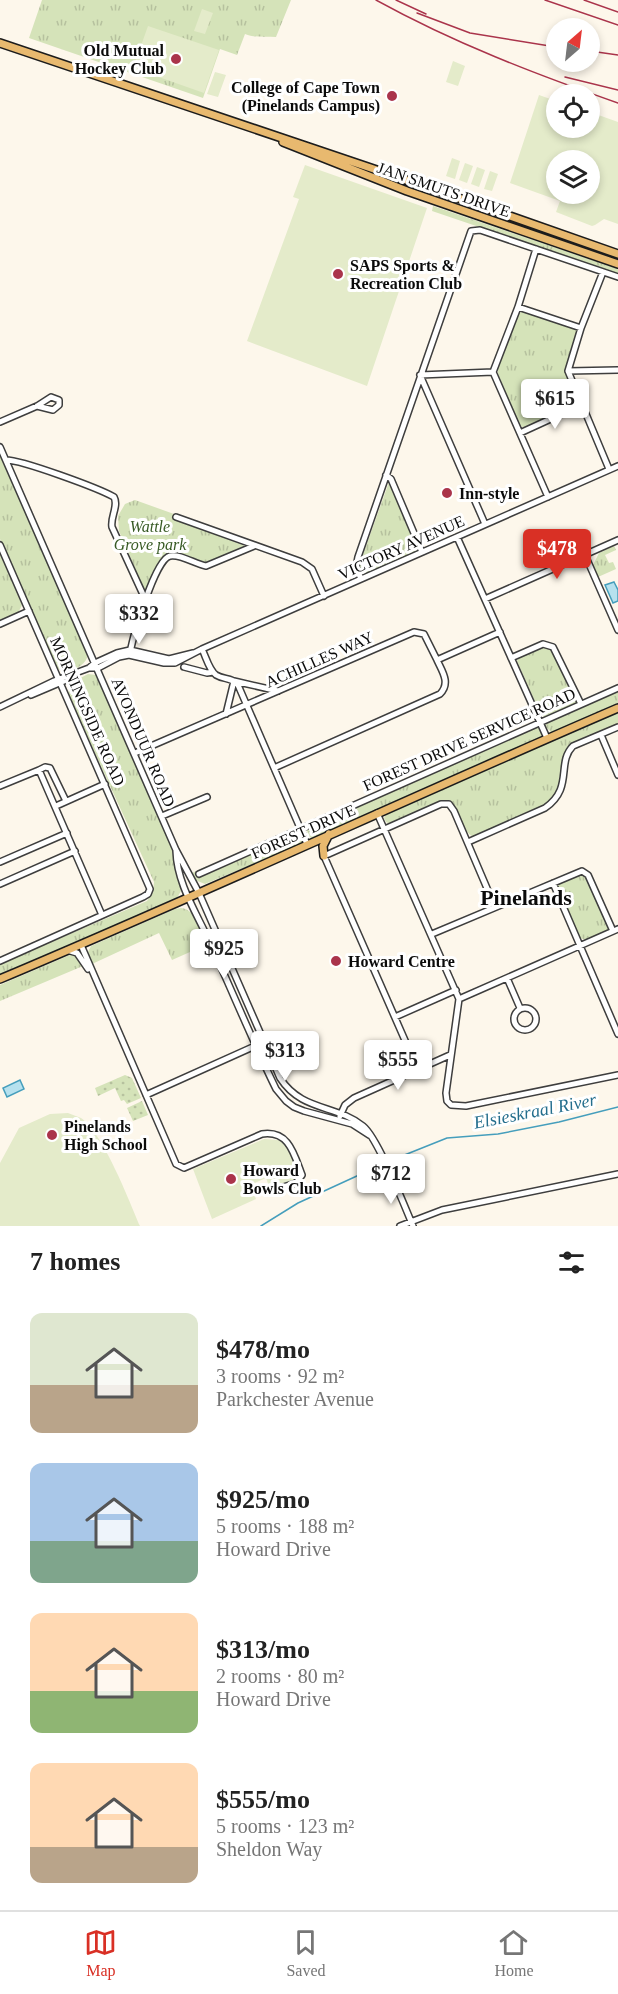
<!DOCTYPE html>
<html lang="en">
<head>
<meta charset="utf-8">
<style>
	body { margin:0; font-family:"Times New Roman",serif; background:#f2f2f2; color:#222; height:100vh; display:flex; flex-direction:column; font-size:22px; white-space:nowrap }
	* { box-sizing:border-box; margin:0 }
	p { font-size:20px; color:#767676 }
	.icon { flex:none; width:33px; height:33px; fill:none; stroke:currentColor; stroke-width:2; stroke-linecap:round; stroke-linejoin:round }
	.map { position:relative; height:1226px; overflow:hidden }
	.drawer { display:flex; flex-direction:column; background:#fff; flex:1 }
	.drawer>* { flex:none }
	.needle { width:39px; rotate:28deg }
	.fabs { position:absolute; left:546px; top:18px; display:grid; gap:12px }
	.fabs a { display:grid; place-items:center; width:54px; height:54px; border-radius:50%; background:#fff; box-shadow:0 3px 9px #0003; font-size:30px }
	.price { position:absolute; translate:-50% -51px; padding:0 14px; border-radius:6px; background:#fff; color:#222; font-size:20px; line-height:39px; filter:drop-shadow(0 2px 3px #0008) }
	.price::after { content:''; position:absolute; left:50%; top:36px; width:18px; height:14px; margin-left:-9px; background:inherit; clip-path:polygon(0 0,100% 0,50% 100%) }
	.price.selected { background:#d93025; color:#fff }
	ul { padding:0; list-style:none }
	li { display:flex; align-items:center; gap:18px; height:150px; padding:0 30px }
	li span { display:grid; place-items:center; flex:none; width:168px; height:120px; border-radius:12px; color:#555 }
	li>.icon { margin-inline-start:auto }
	span .icon { width:72px; height:72px; fill:#fffc; stroke-width:1 }
	li b { font-size:26px }
	h2 { display:flex; justify-content:space-between; align-items:center; height:72px; padding:0 30px; font-size:26px }
	.menu { display:flex; justify-content:space-around; align-items:center; height:84px; border-top:2px solid #e0e0e0; background:#fff; font-size:16px; color:#767676 }
	.menu a { display:grid; justify-items:center; gap:3px }
	.menu .selected { color:#d93025 }
	.map>svg:first-child { display:block }
</style>
</head>
<body>
<div class="map">
<svg width="618" height="1226" viewBox="0 0 618 1226">
	<defs>
		<pattern id="grass-dots" width="8" height="8" patternUnits="userSpaceOnUse" patternTransform="scale(1.5)"><rect width="8" height="8" fill="#d5e3b9"/><path d="M2 2h.1M6 6h.1" fill="none" stroke="#b6c19e" stroke-width="1.8" stroke-linecap="round"/></pattern>
		<pattern id="park-tufts" width="24" height="20" patternUnits="userSpaceOnUse" patternTransform="scale(1.5)"><rect width="24" height="20" fill="#d5e3b9"/><path d="M3 7l-1-3M5 7V3M7 7l1-3M15 17l-1-3M17 17v-4M19 17l1-3" fill="none" stroke="#b6c19e"/></pattern>
	</defs>
	<rect width="100%" height="100%" fill="#fdf7eb"/>
	<!-- grass -->
	<path fill="url(#grass-dots)" d="M125,1075L132,1078L141,1098L127,1104L124,1100L121,1101L115,1088L98,1096L95,1088Z
		M142,1101L148,1115L133,1121L127,1108Z"/>
	<!-- park -->
	<path fill="url(#park-tufts)" d="M42,0H291L276,37C264,36 255,38 245,34L237,55L220,49L203,98L29,38Z
		M433,206L618,269V274L432,211Z
		M523,311L576,328L578,331L567,367L578,403L526,428L520,426L498,374V367L518,314Z
		M0,456L88,653C88,666 67,676 57,668L0,539Z
		M389,482L419,548L416,553L366,573L360,568L361,560Z
		M135,500L213,528L243,543L244,547L206,563L168,555L147,592L145,591L119,531L118,516L125,504Z
		M614,546L616,550L605,555L609,563L613,562L616,569L598,577L593,565L599,553Z
		M0,552L22,605L18,613L0,621Z
		M548,645L551,646L579,701L577,704L545,718L540,713L517,661L519,657Z
		M88,674L96,675L99,679L152,796L171,846L181,891L177,898L0,975V964L147,901L153,892L154,882L68,694L71,683Z
		M618,691V704L552,733L545,726L547,722Z
		M618,712V725L570,748L564,781L548,805L473,837C460,829 462,809 447,802L390,824L386,822L384,818L387,813Z
		M536,727L540,729L542,734L540,739L313,839L308,836L307,829Z
		M299,832L303,840L301,844L205,884L195,880L192,873L207,866L209,871Z
		M580,872L587,876L610,929L586,940L580,938L557,887L558,883Z
		M181,908C197,910 202,931 208,944L172,960L159,933L92,964L88,952L91,946L175,909Z
		M72,954L75,955L83,966L0,1001V985Z"/>
	<!-- pitch -->
	<path fill="#e4ebca" fill-rule="evenodd" d="M202,9L213,13L205,34L194,31Z
		M148,26L219,50L204,93L133,68Z
		M453,61L465,66L458,86L446,82Z
		M215,72L226,75L218,97L207,94Z
		M539,95L556,101V128H590V112L618,122V224L604,219L595,225L592,226L556,212L560,201L510,183ZM556,160H590V194H556Z
		M452,158L460,161L455,179L446,176Z
		M465,163L473,166L467,183L459,180Z
		M305,165L427,208L367,386L247,341L299,199L293,197Z
		M477,167L485,170L479,187L471,184Z
		M490,171L498,174L492,191L484,189Z
		M68,1113C72,1115 77,1116 81,1118C103,1133 129,1200 140,1226H0V1163L19,1128L50,1114Z
		M264,1139L278,1140L288,1144L300,1174L296,1180L270,1189L266,1178L250,1185L256,1199L212,1219L193,1169Z"/>
	<!-- water -->
	<path fill="#b6e1ee" stroke="#459ebc" stroke-width="1.5" d="M614,582L618,590V601L613,603L605,585Z
		M20,1080L24,1089L7,1097L3,1088Z"/>
	<g fill="none" stroke-linecap="round" stroke-linejoin="round">
		<!-- stream -->
		<path stroke="#459ebc" stroke-width="1.5" d="M387,1162L447,1138L498,1134L559,1122L618,1107
			M261,1226L298,1203L383,1164"/>
		<!-- minor casing -->
		<g stroke="#3e3e3e" stroke-width="8">
			<path id="minor" d="M536,249L518,307L493,372L548,497
				M603,272L581,328L568,371L609,469
				M518,307L581,328
				M568,371L618,370
				M0,422L37,406L51,397L59,400V405L53,410L37,406
				M520,433L581,405
				M0,447L176,850L199,893L280,1078C302,1112 336,1104 363,1126C378,1138 404,1205 413,1226
				M6,460C22,460 98,488 114,497C119,506 110,517 112,527L146,601
				M386,475L391,479L422,552
				M176,517L302,562L312,569L324,596
				M485,524L420,375L493,372
				M457,537L547,738
				M0,545L150,889L148,894L143,897L0,961
				M585,555L618,630
				M361,579L356,567L358,557L471,231L480,230L618,277
				M485,599L618,540
				M0,624L29,611
				M202,649C206,657 209,670 216,675C224,680 232,677 238,685L307,844
				M130,653C133,637 155,559 170,556C181,554 195,564 206,566L254,546
				M511,658L543,644L553,647L581,704
				M184,667L207,673L213,672
				M90,668H98L119,657L129,655L164,663H175L202,649L618,466
				M31,695L64,681
				M0,707L54,681L89,668L95,663L117,653L130,650L169,659L193,653
				M226,714L234,681L278,691
				M601,735L618,775
				M135,753L414,632L424,634L437,660L500,632
				M274,768L440,694C451,683 442,671 437,660
				M39,770L45,767L50,768L66,801
				M0,786L39,770L102,915
				M56,806L105,784
				M377,813L459,999L446,1093L447,1101L451,1105L466,1106L618,1075
				M162,816L207,797
				M468,842L545,808C574,788 556,763 573,746L618,727
				M176,851C177,885 198,915 211,945C233,993 253,1042 276,1089L286,1101L294,1107L304,1111L352,1124L369,1135
				M0,862L67,833
				M199,874L618,688
				M553,883L618,1034
				M0,884L75,851
				M432,934L582,871L588,875L613,931
				M81,945L176,1164L184,1168L262,1134C289,1130 294,1154 302,1175L296,1183L271,1191
				M67,950L77,953L88,969
				M507,978L520,1008
				M459,999L618,929
				M514 1019a11 11 0 1 1 22 0a11 11 0 1 1-22 0Z
				M395,1017L456,990
				M418,1070L324,856L441,804H449L454,811L495,907
				M146,1095L264,1042
				M340,1116L345,1105L354,1098L450,1055
				M400,1226L442,1210L618,1174"/>
		</g>
		<!-- major casing -->
		<g stroke="#1c1c1c" stroke-width="10">
			<path id="major" d="M0,43L433,189L618,254
				M283,142L407,191L618,264
				M324,856L323,846L329,834
				M0,979C207,892 411,797 618,708"/>
		</g>
		<!-- minor -->
		<use href="#minor" stroke="#fff" stroke-width="5"/>
		<!-- major -->
		<use href="#major" stroke="#e8b96f" stroke-width="7"/>
		<!-- rail -->
		<path stroke="#aa344b" stroke-width="1.5" d="M376,0C454,43 535,74 618,103
			M396,0L426,14
			M545,0L618,25
			M584,0L618,12
			M417,13L470,33L556,47
			M590,51L618,55
			M565,77L618,90"/>
	</g>
	<!-- markers -->
	<g fill="#aa344b" stroke="#fff" stroke-width="2">
		<circle cx="176" cy="59" r="6"/>
		<circle cx="392" cy="96" r="6"/>
		<circle cx="338" cy="274" r="6"/>
		<circle cx="447" cy="493" r="6"/>
		<circle cx="336" cy="961" r="6"/>
		<circle cx="52" cy="1135" r="6"/>
		<circle cx="231" cy="1179" r="6"/>
	</g>
	<g text-anchor="middle" stroke-width="6" stroke-linejoin="round" paint-order="stroke">
		<!-- poi labels -->
		<g font-size="16" font-weight="bold" fill="#0b0b0b" stroke="#fff" text-anchor="start">
			<text x="164" y="56" text-anchor="end">Old Mutual<tspan x="164" dy="18">Hockey Club</tspan></text>
			<text x="380" y="93" text-anchor="end">College of Cape Town<tspan x="380" dy="18">(Pinelands Campus)</tspan></text>
			<text x="350" y="271">SAPS Sports &amp;<tspan x="350" dy="18">Recreation Club</tspan></text>
			<text x="459" y="499">Inn-style</text>
			<text x="348" y="967">Howard Centre</text>
			<text x="64" y="1132">Pinelands<tspan x="64" dy="18">High School</tspan></text>
			<text x="243" y="1176">Howard<tspan x="243" dy="18">Bowls Club</tspan></text>
		</g>
		<!-- street labels -->
		<g font-size="16" fill="#0b0b0b" stroke="#fff">
			<text transform="translate(444 189) rotate(19)" y="6">JAN SMUTS DRIVE</text>
			<text transform="translate(401 547) rotate(-24)" y="6">VICTORY AVENUE</text>
			<text transform="translate(319 659) rotate(-24)" y="6">ACHILLES WAY</text>
			<text transform="translate(88 711) rotate(66)" y="6">MORNINGSIDE ROAD</text>
			<text transform="translate(469 739) rotate(-24)" y="6">FOREST DRIVE SERVICE ROAD</text>
			<text transform="translate(144 742) rotate(67)" y="6">AVONDUUR ROAD</text>
			<text transform="translate(303 831) rotate(-24)" y="6">FOREST DRIVE</text>
		</g>
		<!-- park labels -->
		<g font-size="16" font-style="italic" fill="#375a24" stroke="#fff">
			<text x="150" y="532">Wattle<tspan x="150" dy="18">Grove park</tspan></text>
		</g>
		<!-- water labels -->
		<g font-size="18" font-style="italic" fill="#246e8d" stroke="#fff">
			<text transform="translate(535 1111) rotate(-11)" y="6">Elsieskraal River</text>
		</g>
		<!-- district labels -->
		<g font-size="22" font-weight="bold" fill="#0b0b0b" stroke="#fff">
			<text x="526" y="905">Pinelands</text>
		</g>
	</g>
</svg>
<div class="fabs">
<a><svg class="needle" viewBox="-14 -14 28 28"><path d="M0-13l5 13h-10z" fill="#e53935"/><path d="M0 13l5-13h-10z" fill="#767676"/></svg></a>
<a><svg class="icon" aria-label="locate" viewBox="0 0 24 24"><circle cx="12" cy="12" r="6"/><path d="M12 2v4M12 18v4M2 12h4M18 12h4"/></svg></a>
<a><svg class="icon" aria-label="layers" viewBox="0 0 24 24"><path d="M12 4l9 5-9 5-9-5zM3 14l9 5 9-5"/></svg></a>
</div>
<b class="price" style="left:555px;top:430px">$615</b>
<b class="price selected" style="left:557px;top:580px">$478</b>
<b class="price" style="left:139px;top:645px">$332</b>
<b class="price" style="left:224px;top:980px">$925</b>
<b class="price" style="left:285px;top:1082px">$313</b>
<b class="price" style="left:398px;top:1091px">$555</b>
<b class="price" style="left:391px;top:1205px">$712</b>
</div>
<section class="drawer">
<h2>7 homes<svg class="icon" aria-label="filters" viewBox="0 0 24 24"><path d="M4 7h16M4 17h16"/><circle cx="9" cy="7" r="2"/><circle cx="15" cy="17" r="2"/></svg></h2>
<ul>
<li><span style="background:linear-gradient(#dfe7d0 60%,#b9a48a 0)"><svg class="icon" aria-label="home" viewBox="0 0 24 24"><path d="M3 11l9-7 9 7M6 9v11h12V9"/></svg></span><div><b>$478/mo</b><p>3 rooms · 92 m²</p><p>Parkchester Avenue</p></div></li>
<li><span style="background:linear-gradient(#a9c7e8 65%,#7fa58c 0)"><svg class="icon" aria-label="home" viewBox="0 0 24 24"><path d="M3 11l9-7 9 7M6 9v11h12V9"/></svg></span><div><b>$925/mo</b><p>5 rooms · 188 m²</p><p>Howard Drive</p></div></li>
<li><span style="background:linear-gradient(#ffd9b3 65%,#8fb573 0)"><svg class="icon" aria-label="home" viewBox="0 0 24 24"><path d="M3 11l9-7 9 7M6 9v11h12V9"/></svg></span><div><b>$313/mo</b><p>2 rooms · 80 m²</p><p>Howard Drive</p></div></li>
<li><span style="background:linear-gradient(#ffd9b3 70%,#b9a48a 0)"><svg class="icon" aria-label="home" viewBox="0 0 24 24"><path d="M3 11l9-7 9 7M6 9v11h12V9"/></svg></span><div><b>$555/mo</b><p>5 rooms · 123 m²</p><p>Sheldon Way</p></div></li>
</ul>
</section>
<nav class="menu">
<a class="selected"><svg class="icon" aria-label="map" viewBox="0 0 24 24"><path d="M3 6l6-2 6 2 6-2v14l-6 2-6-2-6 2zM9 4v14M15 6v14"/></svg>Map</a>
<a><svg class="icon" aria-label="saved" viewBox="0 0 24 24"><path d="M7 4h10v16l-5-4-5 4z"/></svg>Saved</a>
<a><svg class="icon" aria-label="home" viewBox="0 0 24 24"><path d="M3 11l9-7 9 7M6 9v11h12V9"/></svg>Home</a>
</nav>
</body>
</html>
